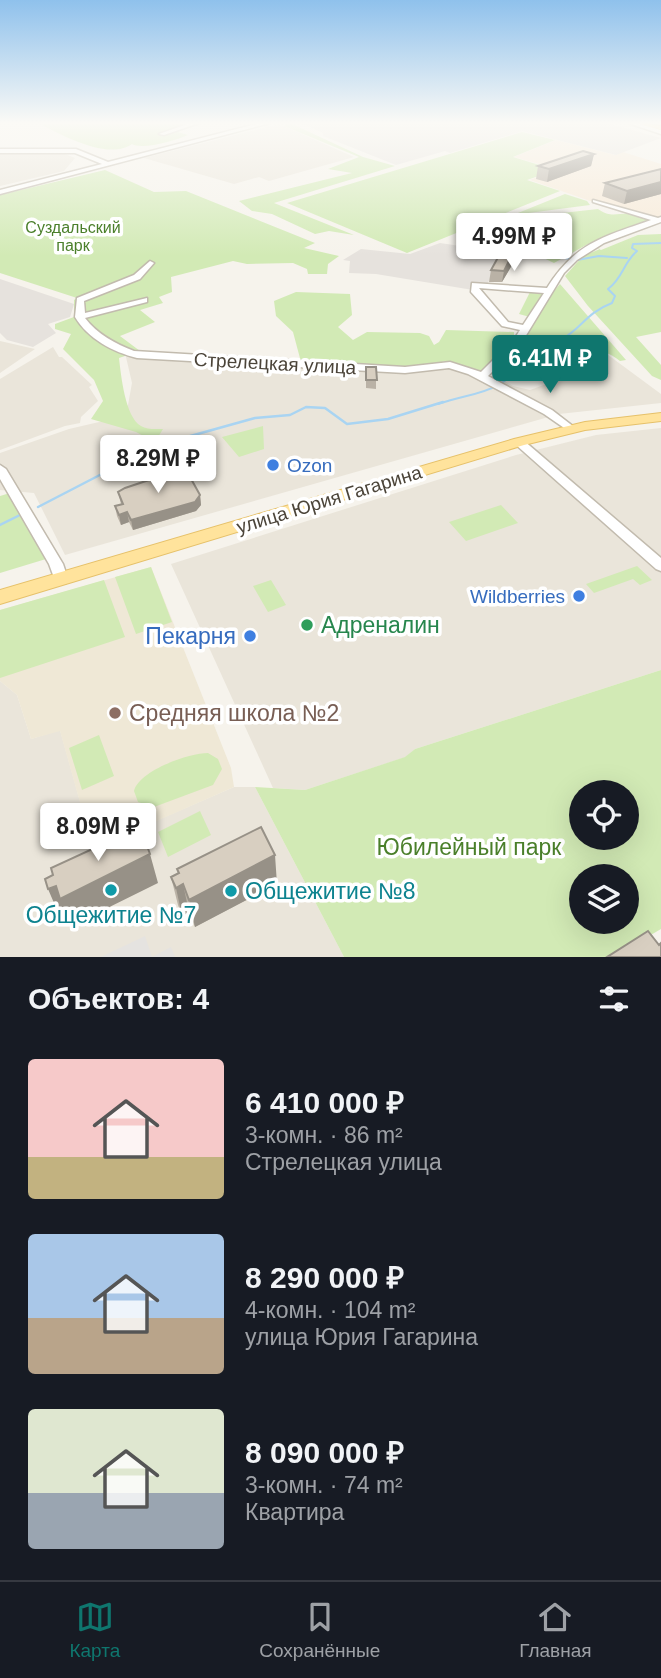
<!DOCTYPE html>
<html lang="ru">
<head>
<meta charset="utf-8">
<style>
	body { margin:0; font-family:Helvetica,sans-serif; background:#20242c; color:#f1f3f6; height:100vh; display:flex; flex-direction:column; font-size:26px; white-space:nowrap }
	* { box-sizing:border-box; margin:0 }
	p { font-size:23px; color:#9ea1a6 }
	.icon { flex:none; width:38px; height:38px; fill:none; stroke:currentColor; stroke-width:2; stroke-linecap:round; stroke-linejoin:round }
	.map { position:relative; height:957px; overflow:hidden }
	.sheet { display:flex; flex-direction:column; background:#171b24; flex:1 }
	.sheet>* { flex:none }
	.fabs { position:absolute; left:569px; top:780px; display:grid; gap:14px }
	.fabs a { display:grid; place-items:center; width:70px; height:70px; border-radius:50%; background:#171b24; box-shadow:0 7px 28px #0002; font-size:35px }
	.price { position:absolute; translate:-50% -60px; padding:0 16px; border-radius:7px; background:#fff; color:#222; font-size:23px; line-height:46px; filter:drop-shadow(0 2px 4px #0008) }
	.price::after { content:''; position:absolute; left:50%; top:42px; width:21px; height:16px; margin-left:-10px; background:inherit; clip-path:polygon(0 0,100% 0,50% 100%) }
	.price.on { background:#0f766e; color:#fff }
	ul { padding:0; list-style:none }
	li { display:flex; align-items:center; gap:21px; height:175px; padding:0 28px }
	li span { display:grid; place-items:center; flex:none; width:196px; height:140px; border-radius:7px; color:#555 }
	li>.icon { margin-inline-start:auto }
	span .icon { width:84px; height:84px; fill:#fffc; stroke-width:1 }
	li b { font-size:30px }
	h2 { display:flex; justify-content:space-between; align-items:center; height:84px; padding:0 28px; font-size:30px }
	.tabs { display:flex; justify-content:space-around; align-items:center; height:98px; border-top:2px solid #363941; background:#171b24; font-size:19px; color:#9ea1a6 }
	.tabs a { display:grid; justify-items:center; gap:4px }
	.tabs .on { color:#0f766e }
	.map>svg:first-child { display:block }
</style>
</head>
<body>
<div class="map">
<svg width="661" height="957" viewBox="0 0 661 957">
	<rect width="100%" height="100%" fill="#f6f3ec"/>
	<!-- residential -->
	<path fill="#eae5da" d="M279,124L354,157L269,181L259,177L234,184L144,158Z
		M50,148L75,158L64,171L0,186V149Z
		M0,341L35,349L0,373Z
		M53,347L59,357H62L92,385L89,387L98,401L81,417L80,423L65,426L0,450V379Z
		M600,349L661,394V403L559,414L65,555L34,493L0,490V453L69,429L112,419L128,405L132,383L126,357L407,373L444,367L480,379L494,375L513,386L530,390L566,377Z
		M661,428V670L415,749L406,757L305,790L273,788L171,564L516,455L596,435Z
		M0,681L17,695L31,739L60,730L93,848L234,787H255L344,957H0Z"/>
	<!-- commercial -->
	<path fill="#f7ead8" d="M556,140L615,155L623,152L661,164V219L655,221L596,203L530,180L557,169L514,157Z"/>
	<!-- industrial -->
	<path fill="#e6e2dd" d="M603,122L661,138L616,155L522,131L450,153L445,151L396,165L323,136V133L298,122Z
		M440,243L494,251L504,256L487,284L474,283L473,290L376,274L349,273L350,261L343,260L361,249L410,254Z
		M0,279L74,304L70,317L48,324L56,333L33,347L7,340L0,333Z"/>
	<!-- education -->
	<path fill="#efe8d6" d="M151,567L231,768L234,787L93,849L60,731L31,739L17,695L0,681V610Z"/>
	<!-- green -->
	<path fill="#d2eab5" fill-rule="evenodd" d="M200,122L179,129L178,132L188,135C174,141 142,150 132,144C108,161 62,135 38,123Z
		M290,123L363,157L395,166L274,203L354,235L329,231L315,234L272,214L252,211L239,201L352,173L328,169L359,157L284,126Z
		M522,132L555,140L513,157L556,170L527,180L560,191L407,253L287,203Z
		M105,170L154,192L186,191L315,243L304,248L339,256L328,264L327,274H308L307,269L293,263L247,264L233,261L171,277L172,292L159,297L163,303L140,310L155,322L120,336L140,351L119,358C121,375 125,417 141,426C147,430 156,429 163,429L155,442L136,432L91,419L103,401L94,380L63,349L71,334L55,329V324L74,317V300L77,298L0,273V195Z
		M565,194L587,201L590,205L513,215Z
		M598,209C612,219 619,212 632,214C638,215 644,219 649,220L589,244L601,250L638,235L661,234V332L636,337L661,365V380L652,376L588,306L565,276L583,256L600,249L588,244L554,263L500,237L474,231L500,220Z
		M560,284L626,360L620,361C593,338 554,353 529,373L510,367L504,362L514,352L506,349L480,372L447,361L407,368L301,362L293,332L276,316L274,301L296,292L350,294L352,315L338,327L353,340L367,332L420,333L429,336L434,345L439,342L446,330L514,332V338L506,349L515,352L537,319L519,314L530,292L554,291Z
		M263,426L264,449L239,457L222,437Z
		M10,493L46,559L0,573V496Z
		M501,505L518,523L466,541L449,522Z
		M637,566L652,580L640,585L633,579L594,593L586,584Z
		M151,567L172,622L136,634L115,577Z
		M104,580L125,637L0,678V610Z
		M271,580L286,605L268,612L253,586Z
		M661,670V929L613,957H344L255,787L305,790L405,757L415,749ZM581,793H626V838H581ZM581,877H626V922H581Z
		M99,735L114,776L82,790L69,748Z
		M208,753L218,759L222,769L213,785L154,807L138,802L134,791C139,771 188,753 208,753Z
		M200,811L211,835L168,857L158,832Z"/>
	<!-- parking -->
	<path fill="#e5e3e0" d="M145,936L152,957L171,947L175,957H101Z"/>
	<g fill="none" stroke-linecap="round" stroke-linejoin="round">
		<!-- stream-far1 -->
		<path stroke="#a9d4f2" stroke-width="2" d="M520,251L577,260L599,256L627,258
			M438,404C481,390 497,396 528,358L524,349C537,343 550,345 562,339C582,328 586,313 612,303L615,296L608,289C623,278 623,263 637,251L632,248L633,244L661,243"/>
		<!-- stream -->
		<path stroke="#a9d4f2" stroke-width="2.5" d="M38,507L123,463L138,438L167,437L176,440L255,418L290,415L306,407L325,408L347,424L388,419L443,402
			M0,525L22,514"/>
		<!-- minor casing -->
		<g stroke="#c2bbae" stroke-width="3">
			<path id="minor" d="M193,122H202L164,135L159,134Z
				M264,122H274L0,194V190L102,164L75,153H0V149H76L108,162Z
				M625,122H635L661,130V134Z
				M593,200L658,218L661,217V222L604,243L577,260L564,273L522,342L488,376L552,410L574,427L576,429L570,432L544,414L468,374L449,368L405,373L137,358C113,352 88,339 75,317L77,298L134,275L150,261L154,263L140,279L84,301L85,313L147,298V302L85,318C97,334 116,344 134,351L405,367L450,362L481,372L515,338L520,330L502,326L471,292L472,283L547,288C575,243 603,237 651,220L593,202ZM479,288L544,293L523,325L508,322Z
				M519,439L523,440L661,558V571L656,569L515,444L513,442Z
				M0,465L6,469L63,564L68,579L66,583H56L49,564L0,479Z"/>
		</g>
		<!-- major casing -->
		<g stroke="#e6c16a" stroke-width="2">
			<path id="major" d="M635,122L661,126V130L636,123Z
				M661,413V421L585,430L524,445L0,604V590L514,439L585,422Z"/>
		</g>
		<!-- minor -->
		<use href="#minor" fill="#fff" fill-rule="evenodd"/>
		<!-- major -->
		<use href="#major" fill="#ffe39c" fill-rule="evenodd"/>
	</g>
	<!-- wall -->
	<path fill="#bab2a6" d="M594,154L591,166L547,182L536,179L538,166Z
		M661,169V194L624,204L602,196L605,183Z
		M512,265L502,282H489L491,270Z
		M366,367H376V389L366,388Z
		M118,492L200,495L201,505L196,511L133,530L129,522L121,525L117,516L115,506L121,504Z
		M177,869L277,884L195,927L189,912L182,916L178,905L171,877L178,873Z"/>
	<!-- shaded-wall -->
	<path fill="#979187" d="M594,154L591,166L547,182L549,169Z
		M661,182V194L624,204L627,191Z
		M513,253L512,265L502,282L504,271Z
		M200,495L201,505L196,511L133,530L131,520Z
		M127,512L129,522L121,525L119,515Z
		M150,854L158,883L71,926L66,914L60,917L48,889L56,886Z
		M275,855L277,884L195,927L189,900Z
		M183,884L189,912L182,916L176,888Z"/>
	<!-- building -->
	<path fill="#d8cfc1" stroke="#979187" stroke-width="2" d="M583,151L594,154L549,169L538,166Z
		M661,169V182L627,191L605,183Z
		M501,252L513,253L504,271L491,270Z
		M366,367H376L377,380H366Z
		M185,468L200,495L195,502L131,520L127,512L119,515L115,506L123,504L118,492L125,488Z
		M140,827L150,854L60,899L56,886L48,889L45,879L53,875L51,868Z
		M261,827L275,855L189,900L183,884L176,888L171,877L179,873L177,869Z
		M648,931L659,945L661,943V957H607Z"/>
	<!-- sky -->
	<linearGradient id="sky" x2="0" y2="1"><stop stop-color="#8fc1ec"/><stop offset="0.48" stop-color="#fbfaf6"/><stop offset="1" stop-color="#fbfaf6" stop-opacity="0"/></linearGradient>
	<rect width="661" height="256" fill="url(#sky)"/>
	<!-- markers -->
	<g fill="#3f7fe0" stroke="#fff" stroke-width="2.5">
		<circle cx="273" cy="465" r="7"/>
		<circle cx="579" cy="596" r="7"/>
		<circle cx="250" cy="636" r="7"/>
	</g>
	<circle fill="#2e9e5b" stroke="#fff" stroke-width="2.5" cx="307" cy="625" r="7"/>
	<circle fill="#8d6e63" stroke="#fff" stroke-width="2.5" cx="115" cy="713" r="7"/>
	<g fill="#0f9aa8" stroke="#fff" stroke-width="2.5">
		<circle cx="111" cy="890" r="7"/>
		<circle cx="231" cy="891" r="7"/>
	</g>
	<g text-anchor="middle" stroke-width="7" stroke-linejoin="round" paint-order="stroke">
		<!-- far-park labels -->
		<g font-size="16" fill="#4a7f2a" stroke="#fff">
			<text x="73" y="233">Суздальский<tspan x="73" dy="18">парк</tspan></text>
		</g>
		<!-- street labels -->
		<g font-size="19" fill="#4b4439" stroke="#fff">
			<text transform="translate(275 363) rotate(3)" y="7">Стрелецкая улица</text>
			<text transform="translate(329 499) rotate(-17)" y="7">улица Юрия Гагарина</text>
		</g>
		<!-- shop labels -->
		<g font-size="19" fill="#366cbe" stroke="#fff" text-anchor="start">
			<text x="287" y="472">Ozon</text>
			<text x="565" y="603" text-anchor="end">Wildberries</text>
		</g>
		<!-- near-leisure labels -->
		<g font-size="23" fill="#27864d" stroke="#fff" text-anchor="start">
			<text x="321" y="633">Адреналин</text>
		</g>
		<!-- near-shop labels -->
		<g font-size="23" fill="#366cbe" stroke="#fff" text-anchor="end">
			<text x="236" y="644">Пекарня</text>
		</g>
		<!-- near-education labels -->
		<g font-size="23" fill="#785e54" stroke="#fff" text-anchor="start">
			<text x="129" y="721">Средняя школа №2</text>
		</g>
		<!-- near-park labels -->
		<g font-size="23" fill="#4a7f2a" stroke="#fff">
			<text x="469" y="855">Юбилейный парк</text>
		</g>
		<!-- near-culture labels -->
		<g font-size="23" fill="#0d838f" stroke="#fff" text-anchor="start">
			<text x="245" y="899">Общежитие №8</text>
			<text x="111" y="923" text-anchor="middle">Общежитие №7</text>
		</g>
	</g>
</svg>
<div class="fabs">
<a><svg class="icon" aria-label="locate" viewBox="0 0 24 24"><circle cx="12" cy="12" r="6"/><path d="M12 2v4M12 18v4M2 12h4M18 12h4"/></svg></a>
<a><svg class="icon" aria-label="layers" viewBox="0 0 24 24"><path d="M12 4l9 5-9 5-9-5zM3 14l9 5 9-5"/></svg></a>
</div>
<b class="price" style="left:514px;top:273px">4.99M ₽</b>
<b class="price on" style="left:550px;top:395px">6.41M ₽</b>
<b class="price" style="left:158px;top:495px">8.29M ₽</b>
<b class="price" style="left:98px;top:863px">8.09M ₽</b>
</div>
<section class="sheet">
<h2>Объектов: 4<svg class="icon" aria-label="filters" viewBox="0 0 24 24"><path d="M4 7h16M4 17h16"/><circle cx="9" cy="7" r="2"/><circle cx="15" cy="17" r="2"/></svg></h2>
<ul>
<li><span style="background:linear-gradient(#f6c9c9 70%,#c2b280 0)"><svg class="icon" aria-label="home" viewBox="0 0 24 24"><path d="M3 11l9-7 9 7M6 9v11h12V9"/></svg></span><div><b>6 410 000 ₽</b><p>3-комн. · 86 m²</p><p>Стрелецкая улица</p></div></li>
<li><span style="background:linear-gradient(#a9c7e8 60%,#b9a48a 0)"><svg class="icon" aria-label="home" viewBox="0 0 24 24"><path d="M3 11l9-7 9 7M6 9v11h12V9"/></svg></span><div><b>8 290 000 ₽</b><p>4-комн. · 104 m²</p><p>улица Юрия Гагарина</p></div></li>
<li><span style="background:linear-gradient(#dfe7d0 60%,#9aa5b1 0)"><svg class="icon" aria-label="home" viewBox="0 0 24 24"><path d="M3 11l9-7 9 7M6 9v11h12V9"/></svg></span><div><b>8 090 000 ₽</b><p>3-комн. · 74 m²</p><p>Квартира</p></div></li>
</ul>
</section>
<nav class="tabs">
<a class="on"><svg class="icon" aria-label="map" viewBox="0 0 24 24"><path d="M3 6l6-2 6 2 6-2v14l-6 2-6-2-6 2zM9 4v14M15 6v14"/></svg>Карта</a>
<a><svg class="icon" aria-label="saved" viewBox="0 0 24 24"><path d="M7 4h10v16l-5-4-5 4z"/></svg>Сохранённые</a>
<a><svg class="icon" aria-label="home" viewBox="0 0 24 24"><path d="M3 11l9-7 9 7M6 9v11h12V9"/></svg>Главная</a>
</nav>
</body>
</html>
